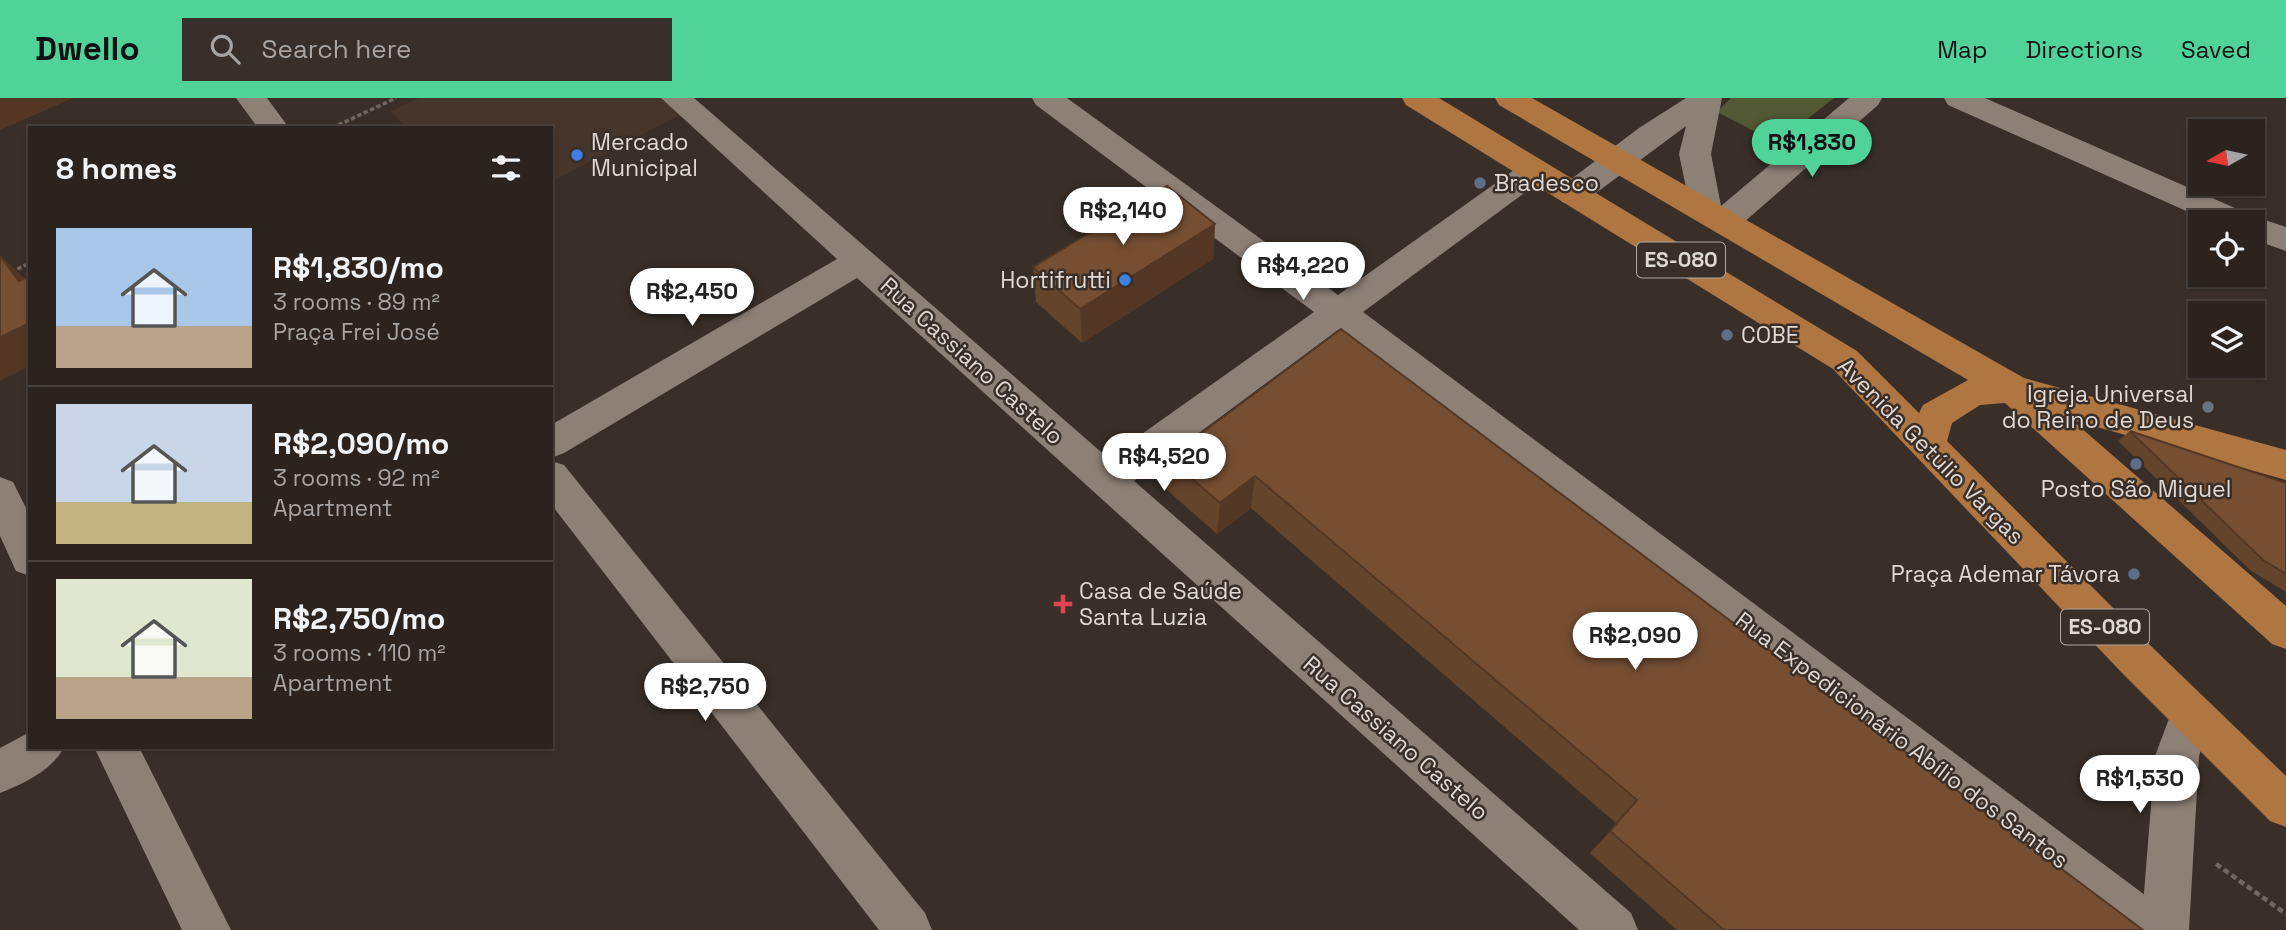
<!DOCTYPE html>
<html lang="en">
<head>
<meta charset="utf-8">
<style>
	body { margin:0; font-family:"Space Grotesk",sans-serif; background:#382f2b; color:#f1f3f6; height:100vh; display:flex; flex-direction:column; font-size:26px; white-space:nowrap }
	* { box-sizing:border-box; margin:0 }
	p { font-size:23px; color:#a6a4a4 }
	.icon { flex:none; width:38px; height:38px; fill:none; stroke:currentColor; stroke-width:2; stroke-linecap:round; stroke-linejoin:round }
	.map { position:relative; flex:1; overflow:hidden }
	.side { position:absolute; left:28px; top:28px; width:525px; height:623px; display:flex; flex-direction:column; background:#2c231e; border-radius:0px; box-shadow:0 2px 5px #0004,0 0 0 2px #48403c }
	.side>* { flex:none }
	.needle { width:46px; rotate:261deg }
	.controls { position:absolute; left:2188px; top:21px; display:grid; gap:14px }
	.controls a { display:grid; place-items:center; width:77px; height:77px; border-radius:0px; background:#2c231e; box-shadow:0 2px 5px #0004,0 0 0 2px #48403c; font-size:35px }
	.price { position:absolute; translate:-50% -60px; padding:0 16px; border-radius:24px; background:#fff; color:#222; font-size:23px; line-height:46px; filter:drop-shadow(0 2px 4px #0008) }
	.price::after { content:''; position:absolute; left:50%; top:42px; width:21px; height:16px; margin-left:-10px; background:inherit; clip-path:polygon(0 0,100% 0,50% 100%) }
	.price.active { background:#4fd399; color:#111 }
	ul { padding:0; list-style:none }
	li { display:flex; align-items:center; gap:21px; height:175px; padding:0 28px }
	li+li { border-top:2px solid #48403c }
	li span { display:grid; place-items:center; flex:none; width:196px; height:140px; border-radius:0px; color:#555 }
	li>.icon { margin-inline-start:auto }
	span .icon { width:84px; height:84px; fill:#fffc; stroke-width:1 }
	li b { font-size:30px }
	h2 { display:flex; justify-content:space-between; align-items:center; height:84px; padding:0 28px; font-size:30px }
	header { display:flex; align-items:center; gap:42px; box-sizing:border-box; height:98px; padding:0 35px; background:#4fd399; color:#111 }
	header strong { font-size:33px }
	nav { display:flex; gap:38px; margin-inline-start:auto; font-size:24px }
	.search { width:490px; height:63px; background:#382f2b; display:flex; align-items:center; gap:18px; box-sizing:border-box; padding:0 24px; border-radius:0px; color:#a6a4a4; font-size:26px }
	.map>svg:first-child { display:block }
</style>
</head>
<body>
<header>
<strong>Dwello</strong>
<div class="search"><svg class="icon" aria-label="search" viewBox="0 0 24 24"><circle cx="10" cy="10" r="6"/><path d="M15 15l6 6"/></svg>Search here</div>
<nav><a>Map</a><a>Directions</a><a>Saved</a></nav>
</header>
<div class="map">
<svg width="2286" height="832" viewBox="0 0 2286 832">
	<rect width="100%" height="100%" fill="#3a2f28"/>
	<!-- built -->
	<path fill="#46352a" d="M419,0H665L682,16L551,84V30H406L391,13Z"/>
	<!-- green -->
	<path fill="#525934" d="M1731,0H1834L1777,45L1717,14Z"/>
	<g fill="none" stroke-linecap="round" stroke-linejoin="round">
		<!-- path-far1 -->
		<path stroke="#706760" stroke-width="3.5" stroke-dasharray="4.5 2.5" stroke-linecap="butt" d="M332,30L396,0
			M11,174L30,165"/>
		<!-- path -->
		<path stroke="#706760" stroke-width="4.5" stroke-dasharray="6 3.5" stroke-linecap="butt" d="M2216,766L2286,816"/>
		<!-- minor -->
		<path fill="#8d8077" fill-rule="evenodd" d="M236,0H267L289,30H258Z
			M661,0H694L1108,360L1314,214L1036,7L1032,0H1067L1338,197L1524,65L1535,61L1546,65L1551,72L1546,79L1363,214L2169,815L2176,832H2114L1338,232L1134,383L1631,815L1638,832H1579L857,180L564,355L551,360V327L837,161Z
			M1686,0H1722L1711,56L1721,108L1849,0H1882L1878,7L1735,132L1724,135L1713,132L1708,125L1696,122L1691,114L1679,56L1686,28L1584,104L1573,107L1562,104L1557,96L1562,88L1639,30Z
			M1944,0H1985L2253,118L2286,129V153L2252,141V124H2211L1948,7Z
			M551,363L564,367L925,815L932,832H879L551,406Z
			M0,379L13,384L30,418V478L16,473L0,438Z
			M30,634V649H64C53,672 23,686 0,695V650Z
			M94,649H139L231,832H182Z"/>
		<!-- tertiary -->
		<path fill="#8d8077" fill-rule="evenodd" d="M2191,596L2206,602L2212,616L2199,658L2189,832H2141L2155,658L2176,602Z"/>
		<!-- primary -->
		<path fill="#b07642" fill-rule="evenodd" d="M1402,0H1439L1857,253L1919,315L1923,307L1968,282L1499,7L1495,0H1532L2024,280L2286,352V382L2072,322L2286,508V551L2272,546L2005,305L1980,307L1952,325L1947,343L2154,551L2286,678V729L2270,723L2124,577L1833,271L1406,7Z"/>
	</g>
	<!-- wall -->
	<path fill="#65442c" d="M1215,126L1213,161L1082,245L1036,204L1033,169Z
		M1341,231L2143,832H1677L1590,755L1617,726L1251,410L1217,436L1167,392L1168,360Z
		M2130,333L2286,385V494L2250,472L2118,343Z"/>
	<!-- shaded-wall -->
	<path fill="#533724" d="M0,0H73L0,32Z
		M1215,126L1213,161L1082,245L1080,211Z
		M1,158L30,186L19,183Z
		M30,225V268L0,283V239Z
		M1255,378L1251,410L1217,436L1220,405Z"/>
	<!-- building -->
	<path fill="#764f33" stroke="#533724" stroke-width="2" d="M1167,88L1215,126L1080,211L1033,169Z
		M0,158L19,183L30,178V225L0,239Z
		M1341,231L2143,832H1724L1610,733L1637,702L1255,378L1220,405L1168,360Z
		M2130,333L2286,385V476L2263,462Z"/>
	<!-- markers -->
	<g fill="#3f7fe0" stroke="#3a2f28" stroke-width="2.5">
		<circle cx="577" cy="57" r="7"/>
		<circle cx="1125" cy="182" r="7"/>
	</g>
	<g fill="#5c6f8a" stroke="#3a2f28" stroke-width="2.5">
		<circle cx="1480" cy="85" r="7"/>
		<circle cx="1727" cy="237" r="7"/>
		<circle cx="2136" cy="366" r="7"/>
		<circle cx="2134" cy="476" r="7"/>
	</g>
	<circle fill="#6b7280" stroke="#3a2f28" stroke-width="2.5" cx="2208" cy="309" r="7"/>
	<path fill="#e0444e" stroke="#3a2f28" stroke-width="2.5" d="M1059.5 495.5h7v7h7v7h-7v7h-7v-7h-7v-7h7z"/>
	<g text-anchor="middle" stroke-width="5" stroke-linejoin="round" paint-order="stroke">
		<!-- shield labels -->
		<g fill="#3a2f28" stroke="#aea5a0" stroke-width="2">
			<rect x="1637" y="144.5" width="88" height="35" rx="5"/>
			<rect x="2061" y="511.5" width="88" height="35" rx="5"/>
		</g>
		<g font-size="21" font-weight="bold" fill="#dfd8d3">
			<text x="1681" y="169">ES-080</text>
			<text x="2105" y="536">ES-080</text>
		</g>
		<!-- poi labels -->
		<g font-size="23" fill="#dfd8d3" stroke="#3a2f28" text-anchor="start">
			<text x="591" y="52">Mercado<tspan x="591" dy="26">Municipal</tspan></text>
			<text x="1494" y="93">Bradesco</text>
			<text x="1111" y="190" text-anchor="end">Hortifrutti</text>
			<text x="1741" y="245">COBE</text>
			<text x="2194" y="304" text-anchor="end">Igreja Universal<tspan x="2194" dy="26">do Reino de Deus</tspan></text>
			<text x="2136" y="399" text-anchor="middle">Posto São Miguel</text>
			<text x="2120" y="484" text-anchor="end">Praça Ademar Távora</text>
			<text x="1079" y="501">Casa de Saúde<tspan x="1079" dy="26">Santa Luzia</tspan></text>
		</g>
		<!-- street labels -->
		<g font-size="23" fill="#dfd8d3" stroke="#3a2f28">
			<text transform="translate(972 263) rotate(42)" y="8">Rua Cassiano Castelo</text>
			<text transform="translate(1931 353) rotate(45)" y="8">Avenida Getúlio Vargas</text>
			<text transform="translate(1396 640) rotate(41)" y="8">Rua Cassiano Castelo</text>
			<text transform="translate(1902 642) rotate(37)" y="8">Rua Expedicionário Abílio dos Santos</text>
		</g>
	</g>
</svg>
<div class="controls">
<a><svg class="needle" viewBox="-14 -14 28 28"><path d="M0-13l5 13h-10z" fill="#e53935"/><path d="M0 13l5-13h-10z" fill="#a6a4a4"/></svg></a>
<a><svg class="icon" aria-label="locate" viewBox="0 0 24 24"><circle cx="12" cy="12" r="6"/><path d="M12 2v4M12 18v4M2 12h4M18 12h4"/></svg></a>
<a><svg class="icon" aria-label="layers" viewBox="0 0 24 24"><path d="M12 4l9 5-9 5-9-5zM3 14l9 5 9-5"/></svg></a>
</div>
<b class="price active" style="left:1812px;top:81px">R$1,830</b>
<b class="price" style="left:1123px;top:149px">R$2,140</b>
<b class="price" style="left:1303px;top:204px">R$4,220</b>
<b class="price" style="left:692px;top:230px">R$2,450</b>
<b class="price" style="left:1164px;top:395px">R$4,520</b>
<b class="price" style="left:1635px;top:574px">R$2,090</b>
<b class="price" style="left:705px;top:625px">R$2,750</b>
<b class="price" style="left:2140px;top:717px">R$1,530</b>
<section class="side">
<h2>8 homes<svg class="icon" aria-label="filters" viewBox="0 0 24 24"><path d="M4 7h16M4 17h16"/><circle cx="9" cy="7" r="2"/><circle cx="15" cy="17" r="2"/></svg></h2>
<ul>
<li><span style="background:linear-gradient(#a9c7e8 70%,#b9a48a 0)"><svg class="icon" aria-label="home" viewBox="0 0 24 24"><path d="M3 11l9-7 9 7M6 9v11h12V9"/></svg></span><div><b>R$1,830/mo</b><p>3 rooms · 89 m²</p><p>Praça Frei José</p></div></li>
<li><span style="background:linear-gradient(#c9d6e8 70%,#c2b280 0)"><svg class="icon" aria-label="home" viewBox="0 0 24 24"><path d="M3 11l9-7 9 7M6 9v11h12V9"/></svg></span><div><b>R$2,090/mo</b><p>3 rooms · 92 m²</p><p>Apartment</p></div></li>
<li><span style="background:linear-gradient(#dfe7d0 70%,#b9a48a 0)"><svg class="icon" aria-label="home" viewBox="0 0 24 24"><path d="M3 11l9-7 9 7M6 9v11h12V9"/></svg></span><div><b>R$2,750/mo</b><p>3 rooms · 110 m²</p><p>Apartment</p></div></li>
</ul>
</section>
</div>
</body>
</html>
